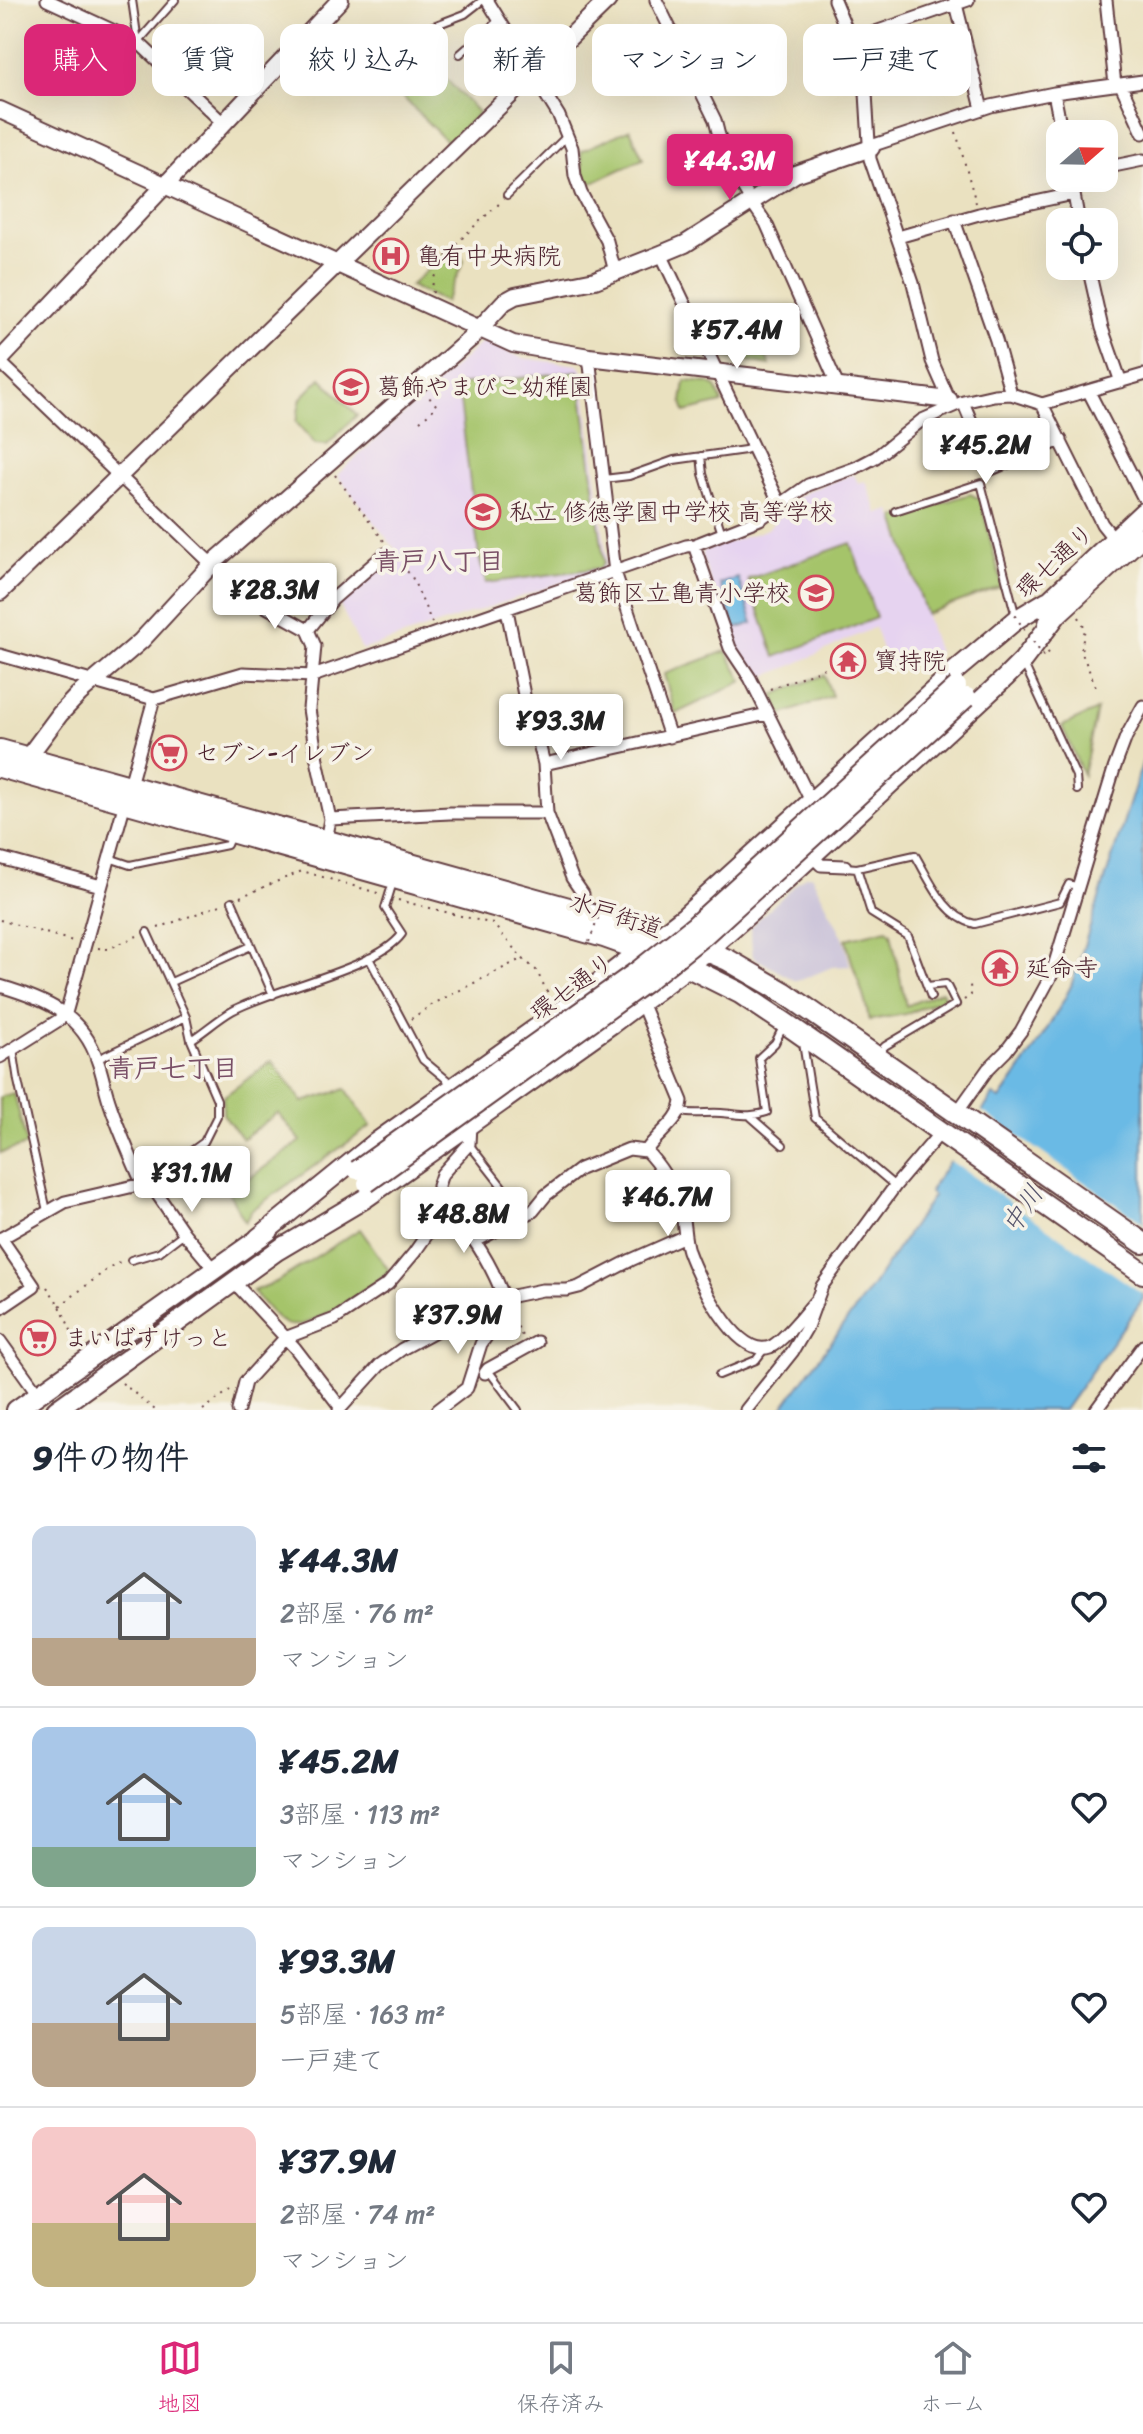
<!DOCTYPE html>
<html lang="ja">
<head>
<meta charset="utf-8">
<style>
	body { margin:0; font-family:Sriracha,"Klee One",sans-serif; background:#f6f6f7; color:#1f2937; height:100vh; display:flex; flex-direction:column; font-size:30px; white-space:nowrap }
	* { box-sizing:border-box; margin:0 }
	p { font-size:26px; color:#747a83 }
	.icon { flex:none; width:44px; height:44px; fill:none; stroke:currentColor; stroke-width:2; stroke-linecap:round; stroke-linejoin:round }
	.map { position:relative; height:1410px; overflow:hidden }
	.sheet { display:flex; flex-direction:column; background:#fff; flex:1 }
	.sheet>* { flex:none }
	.hud { position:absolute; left:24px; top:24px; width:1096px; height:72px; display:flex; gap:16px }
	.needle { width:52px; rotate:70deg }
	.tools { position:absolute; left:1046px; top:120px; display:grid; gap:16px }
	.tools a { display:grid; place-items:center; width:72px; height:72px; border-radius:16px; background:#fff; box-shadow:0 8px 32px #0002; font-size:40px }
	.price { position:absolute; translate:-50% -68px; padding:0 18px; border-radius:8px; background:#fff; color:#222; font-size:26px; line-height:52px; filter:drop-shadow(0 2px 4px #0008) }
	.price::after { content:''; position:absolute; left:50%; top:48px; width:24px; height:18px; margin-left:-12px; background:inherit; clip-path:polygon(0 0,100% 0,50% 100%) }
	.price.active { background:#db2777; color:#fff }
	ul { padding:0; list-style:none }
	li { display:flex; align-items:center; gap:24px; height:200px; padding:0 32px }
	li+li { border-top:2px solid #e0e1e3 }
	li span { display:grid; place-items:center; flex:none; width:224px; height:160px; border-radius:16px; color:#555 }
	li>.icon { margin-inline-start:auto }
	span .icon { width:96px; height:96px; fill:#fffc; stroke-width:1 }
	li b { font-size:34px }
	h2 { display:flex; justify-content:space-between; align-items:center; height:96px; padding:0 32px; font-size:34px }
	.pill { padding:0 28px; border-radius:16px; background:#fff; box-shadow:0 8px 32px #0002; font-size:28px; line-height:72px }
	.pill.active { background:#db2777; color:#fff }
	.tabs { display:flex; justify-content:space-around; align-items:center; height:112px; border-top:2px solid #e0e1e3; background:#fff; font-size:22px; color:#747a83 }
	.tabs a { display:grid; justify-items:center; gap:4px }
	.tabs .active { color:#db2777 }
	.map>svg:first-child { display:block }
</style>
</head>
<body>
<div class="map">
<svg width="1143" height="1410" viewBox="0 0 1143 1410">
	<rect width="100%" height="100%" fill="#f7f3e8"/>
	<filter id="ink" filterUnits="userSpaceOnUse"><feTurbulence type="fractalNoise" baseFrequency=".0125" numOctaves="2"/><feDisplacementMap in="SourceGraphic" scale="16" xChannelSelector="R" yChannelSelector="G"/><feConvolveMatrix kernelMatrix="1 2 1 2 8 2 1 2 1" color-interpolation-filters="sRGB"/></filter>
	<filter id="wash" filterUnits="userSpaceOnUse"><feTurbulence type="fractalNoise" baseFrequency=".006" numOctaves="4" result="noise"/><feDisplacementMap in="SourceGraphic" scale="32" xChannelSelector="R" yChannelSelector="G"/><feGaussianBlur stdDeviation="1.8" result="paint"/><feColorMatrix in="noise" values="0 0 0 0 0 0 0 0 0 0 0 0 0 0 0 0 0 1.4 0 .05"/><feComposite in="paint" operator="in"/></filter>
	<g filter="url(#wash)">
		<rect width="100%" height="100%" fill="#eae1c0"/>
		<!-- built -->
		<path fill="#e6d3f0" d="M483,341L522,358L578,365L582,369L607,562L603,569L362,650L338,601L396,550L337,475Z
			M854,474L858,483L866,481L878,514L891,510L938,653L887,667L875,627L791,666L756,680L731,642L703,560V551L768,529L790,503L810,490Z"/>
		<!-- industrial -->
		<path fill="#c8c0d8" d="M811,875L844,939L850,966L832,967L801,980H794L753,957L750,927L805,876Z"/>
		<!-- green -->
		<path fill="#a5c46b" stroke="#78724b" stroke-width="2" d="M417,49L479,113L448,143L386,80Z
			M630,129L643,159L585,186L581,151Z
			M455,244L464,261L445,302L410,286Z
			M757,336L770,365L720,356L717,351Z
			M579,371L604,562L600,568L486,583L479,557L458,385Z
			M321,378L357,415L327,445L315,444L296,422L301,398Z
			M685,381L708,383L716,387L722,403L685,412L682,402Z
			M970,494L980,499L1002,586L926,614L895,518Z
			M851,543L876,618L775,657L748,579Z
			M726,651L743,681L675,714L664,674Z
			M824,675L832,696L781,715L773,695Z
			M1097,710L1083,775L1062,726Z
			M887,929L891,933L906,1006L942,991L945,998L906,1014L869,1020C865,992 851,967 846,939Z
			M272,1061L303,1102L346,1089L371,1126L252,1210L245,1222L229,1193L301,1141L278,1113L242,1139L223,1114V1097Z
			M14,1093L27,1145L0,1153V1097Z
			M360,1229L390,1272C372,1284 304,1337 284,1323C272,1316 262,1301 253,1291L276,1282Z"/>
		<!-- water -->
		<path fill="#6bbae5" stroke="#5a6c88" stroke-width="2" d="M738,578L753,623L735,629L720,584Z
			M1143,761V1299L1064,1410H781L873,1285L933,1196L929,1192L993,1095L1000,1099C1026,1062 1051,1026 1071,986Z"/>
		<!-- pier -->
		<path fill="#eae1c0" d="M979,1109L1143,1223V1294L946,1158Z"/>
	</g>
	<g filter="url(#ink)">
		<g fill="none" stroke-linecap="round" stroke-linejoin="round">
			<!-- lane casing -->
			<g stroke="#623c41" stroke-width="10">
				<path id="lane" d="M132,0L138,42
					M431,27L465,14L483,0
					M138,42L175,0
					M460,54L499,20
					M507,195L567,136
					M701,456L703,474L722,534
					M604,479L629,476L674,460L745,450L753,447
					M895,511L981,483L1016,617
					M1024,664L1076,776L1077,790
					M109,858L130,865L227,845L231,835
					M845,867L857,868L915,855C930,880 944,917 975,924L1060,902L1069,884L1079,887
					M857,868L871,913L908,936L931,997
					M232,901L273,995
					M369,958L423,1060L452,1084
					M171,982L251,946
					M191,1040C205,1031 218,1019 232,1011C273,988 377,969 402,934L385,908L393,882
					M803,1043L815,1118L895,1186
					M13,1048L18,1081L47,1211
					M878,1054L885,1046L956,1004L946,984L927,986
					M98,1059L186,1017
					M681,1112C695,1115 707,1112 721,1113C739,1114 749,1118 767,1112L759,1058L775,1043L784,1025
					M751,1117L783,1145
					M469,1144L508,1194
					M147,1183L204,1142L217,1116V1100L191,1040L186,1017L147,932
					M131,1260L159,1252L184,1233
					M484,1373L491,1374L518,1410
					M719,1375L756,1360L765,1348"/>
			</g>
			<!-- street casing -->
			<g stroke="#623c41" stroke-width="15">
				<path id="street" d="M47,0L138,42L223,123
					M487,0L559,116L572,148L575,176L581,193L607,241L615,272
					M656,0L715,120C723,158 744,192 766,223L838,386
					M834,0L855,50L866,93L870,159L913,283L932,361L951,404
					M955,0L982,109
					M1106,0L1115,85
					M852,40L968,0
					M1121,85L1143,133
					M1054,93L1062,134
					M871,146L991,106L1054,93L1143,81
					M1104,168L1143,160
					M1071,178L1079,222
					M954,220L996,340L1011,394
					M898,237L979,214L1073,194
					M661,254L780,504
					M1088,266L1102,328L1121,382
					M589,357L615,572L670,737
					M0,362L243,594L308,630L315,646L309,709L317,760L330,819L326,841
					M1089,392L1143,497
					M963,402L991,469L1061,440
					M1042,404L1102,524L1114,539
					M694,545L730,648L750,678L811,801
					M507,610L525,700L537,735L544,764L547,813L572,878L583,894V912
					M308,630L333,599L385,554
					M0,655L154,699L243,673L313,676L686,546L694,545L760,519L808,485L855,468L876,457L922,420L963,402L994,395L1011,394L1042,404L1143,375
					M544,764L767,714
					M330,819L450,813H547
					M812,856L821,865L845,866
					M0,858L101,886
					M0,986C44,999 83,1014 98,1062C103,1076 105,1090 110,1104C119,1131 131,1158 143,1185
					M641,1002L682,1101C680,1122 657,1133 646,1151C659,1164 672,1185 679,1202C685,1218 683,1235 688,1251C697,1276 735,1359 770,1347C784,1341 806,1311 817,1299
					M0,1057L59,1020L66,1013L154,699
					M956,1114L988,1069L1006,1051L1021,1031L1051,976L1114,769L1126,737L1143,706
					M441,1200C469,1229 490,1260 504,1298
					M0,1239L65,1202L147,1183L153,1188L184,1233L215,1270
					M476,1241L533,1211L546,1195L580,1169L629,1149L646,1151
					M233,1281L295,1348L341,1408
					M0,1309L34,1286L1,1238
					M0,1341L38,1394
					M485,1373L488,1369L537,1342
					M238,1410L245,1382L285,1338L335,1319L388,1284L414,1253L435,1223L440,1212L438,1186L442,1174L469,1144L470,1125
					M339,1410L380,1365L402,1349L452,1322L513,1296L542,1290H567L579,1287L631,1260L685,1236
					M438,1410L467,1388L481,1344L496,1323L490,1304
					M746,1410L793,1351L807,1327L822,1286L895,1186L940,1133
					M1096,1410L1143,1346"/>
			</g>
			<!-- secondary casing -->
			<g stroke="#623c41" stroke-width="20">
				<path id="secondary" d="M0,110L513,344L589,357L949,400
					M0,360L340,0
					M0,592L608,0
					M28,757L60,714L79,694L141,641L213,563L470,339L504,302L515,296L595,280L661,254L685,244L795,174L871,148"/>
			</g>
			<!-- primary casing -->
			<g stroke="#623c41" stroke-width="22">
				<path id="primary" d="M1041,608L1143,512
					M1048,623L1143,536
					M258,1238L375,1143L588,991L685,916L955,671L1017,619L1047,601
					M275,1252L366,1198L613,1023L688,967L752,911L1005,678L1023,660L1057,615
					M16,1410L269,1231
					M56,1410L285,1245"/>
			</g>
			<!-- highway casing -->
			<g stroke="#623c41" stroke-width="24">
				<path id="highway" d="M0,750L583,912L707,951L728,960L785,993L1143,1243
					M0,767L604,937L688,967L740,993L785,1023L1143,1273"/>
			</g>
			<!-- path -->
			<path stroke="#623c41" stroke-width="2" stroke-dasharray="2 6" stroke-linecap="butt" d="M956,132L976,203
				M433,293C426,264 481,221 501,202
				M420,421L437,406L428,396
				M335,475L384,541
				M397,559L412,577L432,623
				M1079,617L1085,628L1081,651L1096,687
				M770,689L827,667
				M240,897L302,871L381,894
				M398,900L493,924L522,958L536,970L551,999
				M0,920L73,941
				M158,928L223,904
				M98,948L108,949L137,936
				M964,1000L971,995L970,985L972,984
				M411,1019L433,1004L521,959
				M47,1287L60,1306L79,1348
				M60,1306L110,1267L122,1261
				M511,1312L522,1336
				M122,1383L155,1410
				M203,1410L230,1390"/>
			<!-- lane -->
			<use href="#lane" stroke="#fff" stroke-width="6"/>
			<!-- street -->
			<use href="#street" stroke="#fff" stroke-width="11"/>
			<!-- secondary -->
			<use href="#secondary" stroke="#fff" stroke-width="16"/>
			<!-- primary -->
			<use href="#primary" stroke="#fff" stroke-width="18"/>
			<!-- highway -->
			<use href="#highway" stroke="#fff" stroke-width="20"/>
			<!-- primary-bridge casing -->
			<g stroke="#623c41" stroke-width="22" stroke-linecap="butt">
				<path id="primary-bridge" d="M357,1170L637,971L695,925L957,686
					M367,1183L645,983L705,935L967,697"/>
			</g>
			<!-- path-bridge -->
			<path stroke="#623c41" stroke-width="2" stroke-dasharray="2 6" stroke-linecap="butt" d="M1010,609L1044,657L1049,652
				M589,942L602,908"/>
			<!-- primary-bridge -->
			<use href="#primary-bridge" stroke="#fff" stroke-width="18"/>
		</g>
	</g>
	<!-- icons -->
	<defs>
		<g id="hospital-ring" transform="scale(1.8)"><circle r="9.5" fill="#f7f3e8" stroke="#d1495b" stroke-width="1.5"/><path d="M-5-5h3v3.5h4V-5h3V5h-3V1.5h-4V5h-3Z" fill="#d1495b"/></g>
		<g id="school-ring" transform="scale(1.8)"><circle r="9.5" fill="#f7f3e8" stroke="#d1495b" stroke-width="1.5"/><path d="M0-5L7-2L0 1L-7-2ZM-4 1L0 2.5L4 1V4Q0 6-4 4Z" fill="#d1495b"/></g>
		<g id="temple-ring" transform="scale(1.8)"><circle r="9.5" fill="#f7f3e8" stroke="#d1495b" stroke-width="1.5"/><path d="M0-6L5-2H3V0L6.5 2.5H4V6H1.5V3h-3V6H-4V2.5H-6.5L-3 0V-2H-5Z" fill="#d1495b"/></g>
		<g id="supermarket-ring" transform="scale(1.8)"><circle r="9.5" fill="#f7f3e8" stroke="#d1495b" stroke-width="1.5"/><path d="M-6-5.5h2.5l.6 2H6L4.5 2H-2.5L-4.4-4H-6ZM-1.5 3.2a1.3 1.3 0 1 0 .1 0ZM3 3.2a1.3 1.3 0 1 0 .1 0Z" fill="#d1495b"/></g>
	</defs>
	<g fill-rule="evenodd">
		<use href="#hospital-ring" x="391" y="256"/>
		<use href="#school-ring" x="351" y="387"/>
		<use href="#school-ring" x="483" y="512"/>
		<use href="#school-ring" x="816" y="593"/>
		<use href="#temple-ring" x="848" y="661"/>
		<use href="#supermarket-ring" x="169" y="753"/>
		<use href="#temple-ring" x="1000" y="968"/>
		<use href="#supermarket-ring" x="38" y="1338"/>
	</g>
	<g text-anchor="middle" stroke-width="7" stroke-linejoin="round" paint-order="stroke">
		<!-- poi labels -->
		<g font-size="24" fill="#4a1f2b" stroke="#f7f3e8" text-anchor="start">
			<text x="417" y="264">亀有中央病院</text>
			<text x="377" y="395">葛飾やまびこ幼稚園</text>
			<text x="509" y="520">私立 修徳学園中学校 高等学校</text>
			<text x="790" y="601" text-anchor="end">葛飾区立亀青小学校</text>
			<text x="874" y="669">寶持院</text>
			<text x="195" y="761">セブン-イレブン</text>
			<text x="1026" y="976">延命寺</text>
			<text x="64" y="1346">まいばすけっと</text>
		</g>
		<!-- street labels -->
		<g font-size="24" fill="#4a1f2b" stroke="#f7f3e8">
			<text transform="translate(1055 561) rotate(-43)" y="8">環七通り</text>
			<text transform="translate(616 915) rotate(18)" y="8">水戸街道</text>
			<text transform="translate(572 987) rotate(-36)" y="8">環七通り</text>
		</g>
		<!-- neighbourhood labels -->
		<g font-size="26" font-weight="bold" fill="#794f66" stroke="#f7f3e8">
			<text x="439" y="570">青戸八丁目</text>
			<text x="173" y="1077">青戸七丁目</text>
		</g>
		<!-- water labels -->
		<g font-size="26" font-style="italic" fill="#56556c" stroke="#f7f3e8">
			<text transform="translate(1022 1209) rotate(-56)" y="9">中川</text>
		</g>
	</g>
</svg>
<div class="tools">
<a><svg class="needle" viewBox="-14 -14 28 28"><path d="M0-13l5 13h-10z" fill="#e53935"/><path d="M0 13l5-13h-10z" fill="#747a83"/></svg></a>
<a><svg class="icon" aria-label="locate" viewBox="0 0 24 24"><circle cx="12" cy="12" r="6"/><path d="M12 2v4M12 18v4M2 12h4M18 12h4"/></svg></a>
</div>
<b class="price active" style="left:730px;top:202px">¥44.3M</b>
<b class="price" style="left:737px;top:371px">¥57.4M</b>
<b class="price" style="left:986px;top:486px">¥45.2M</b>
<b class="price" style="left:275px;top:631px">¥28.3M</b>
<b class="price" style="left:561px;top:762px">¥93.3M</b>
<b class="price" style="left:192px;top:1214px">¥31.1M</b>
<b class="price" style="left:668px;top:1238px">¥46.7M</b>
<b class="price" style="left:464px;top:1255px">¥48.8M</b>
<b class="price" style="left:458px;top:1356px">¥37.9M</b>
<div class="hud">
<a class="pill active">購入</a>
<a class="pill">賃貸</a>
<a class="pill">絞り込み</a>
<a class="pill">新着</a>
<a class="pill">マンション</a>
<a class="pill">一戸建て</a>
</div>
</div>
<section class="sheet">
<h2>9件の物件<svg class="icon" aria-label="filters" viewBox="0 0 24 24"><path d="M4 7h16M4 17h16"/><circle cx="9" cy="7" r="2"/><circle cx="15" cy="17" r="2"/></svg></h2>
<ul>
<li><span style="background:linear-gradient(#c9d6e8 70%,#b9a48a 0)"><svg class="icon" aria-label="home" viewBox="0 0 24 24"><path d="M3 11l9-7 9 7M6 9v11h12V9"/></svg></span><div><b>¥44.3M</b><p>2部屋 · 76 m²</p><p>マンション</p></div><svg class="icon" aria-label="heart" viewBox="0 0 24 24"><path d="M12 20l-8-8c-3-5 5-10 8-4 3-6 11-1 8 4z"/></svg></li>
<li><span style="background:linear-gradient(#a9c7e8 75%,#7fa58c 0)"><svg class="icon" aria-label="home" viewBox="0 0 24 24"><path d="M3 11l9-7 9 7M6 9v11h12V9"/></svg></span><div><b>¥45.2M</b><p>3部屋 · 113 m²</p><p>マンション</p></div><svg class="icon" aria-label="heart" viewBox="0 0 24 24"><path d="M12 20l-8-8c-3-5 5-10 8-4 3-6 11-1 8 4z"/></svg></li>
<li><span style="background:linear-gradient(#c9d6e8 60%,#b9a48a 0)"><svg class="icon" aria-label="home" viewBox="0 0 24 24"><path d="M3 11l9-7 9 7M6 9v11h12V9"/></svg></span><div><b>¥93.3M</b><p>5部屋 · 163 m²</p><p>一戸建て</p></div><svg class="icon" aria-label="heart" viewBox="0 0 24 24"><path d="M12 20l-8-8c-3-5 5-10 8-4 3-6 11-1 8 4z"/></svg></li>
<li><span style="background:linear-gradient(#f6c9c9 60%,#c2b280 0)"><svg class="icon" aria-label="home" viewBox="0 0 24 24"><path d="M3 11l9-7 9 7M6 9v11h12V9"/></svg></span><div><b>¥37.9M</b><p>2部屋 · 74 m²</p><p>マンション</p></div><svg class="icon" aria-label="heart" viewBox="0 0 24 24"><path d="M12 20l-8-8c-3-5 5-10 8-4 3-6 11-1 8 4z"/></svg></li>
</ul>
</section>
<nav class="tabs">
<a class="active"><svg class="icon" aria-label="map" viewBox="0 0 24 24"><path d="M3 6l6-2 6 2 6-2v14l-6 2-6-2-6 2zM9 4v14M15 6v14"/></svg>地図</a>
<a><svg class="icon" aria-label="saved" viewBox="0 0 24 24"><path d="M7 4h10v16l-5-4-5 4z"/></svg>保存済み</a>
<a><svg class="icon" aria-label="home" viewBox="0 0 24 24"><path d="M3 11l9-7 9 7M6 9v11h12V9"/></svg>ホーム</a>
</nav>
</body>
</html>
